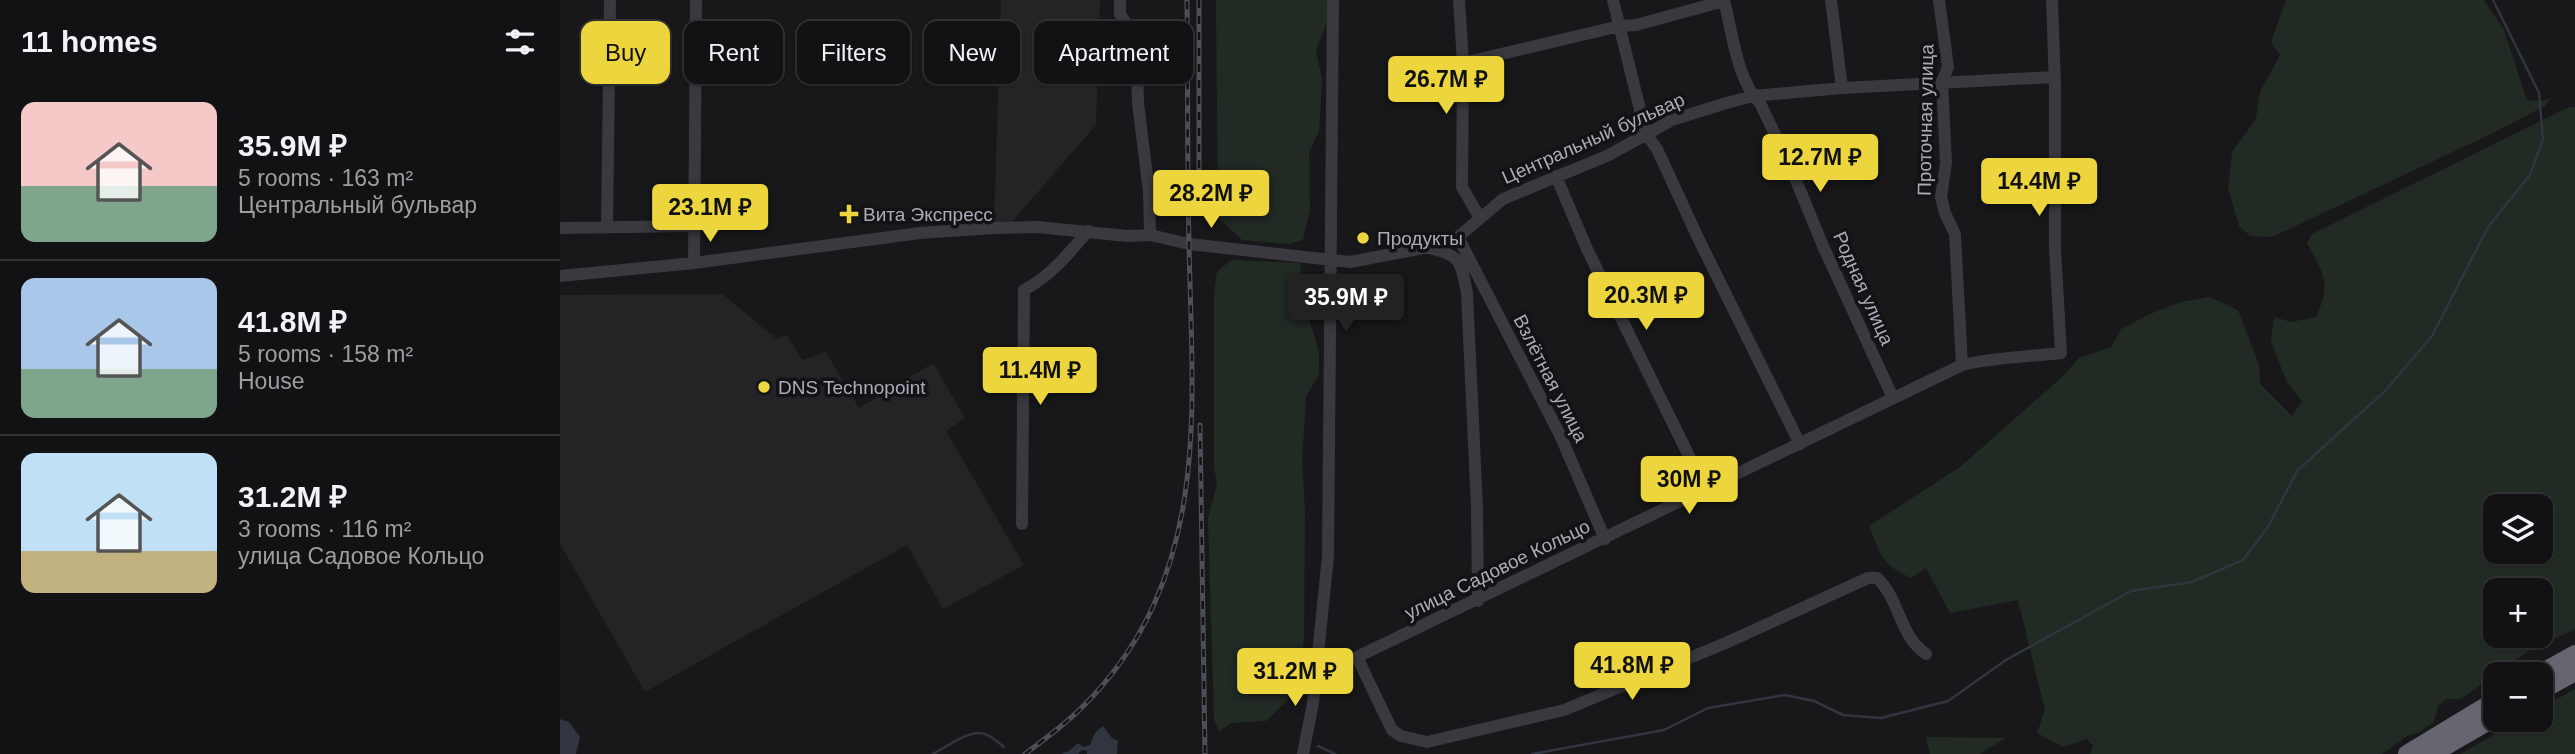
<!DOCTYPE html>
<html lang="en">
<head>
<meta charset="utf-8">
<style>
	body { margin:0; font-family:Arial,sans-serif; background:#1f2022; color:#f1f3f6; height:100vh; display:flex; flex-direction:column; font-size:26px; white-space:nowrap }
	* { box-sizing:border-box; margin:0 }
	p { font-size:23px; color:#9c9ea0 }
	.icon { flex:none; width:38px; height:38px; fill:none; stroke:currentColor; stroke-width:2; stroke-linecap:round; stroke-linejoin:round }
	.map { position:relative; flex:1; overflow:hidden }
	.side { display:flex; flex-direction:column; background:#121214; width:560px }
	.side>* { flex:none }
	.hud { position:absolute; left:21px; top:21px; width:665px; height:63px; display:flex; gap:14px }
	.tools { position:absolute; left:1923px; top:494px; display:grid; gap:14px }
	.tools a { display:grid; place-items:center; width:70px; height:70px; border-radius:14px; background:#121214; box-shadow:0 2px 5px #0004,0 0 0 2px #313234; font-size:35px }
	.price { position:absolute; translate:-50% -60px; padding:0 16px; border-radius:7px; background:#ecd53d; color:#111; font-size:23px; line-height:46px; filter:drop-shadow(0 2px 4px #0008) }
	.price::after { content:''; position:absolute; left:50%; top:42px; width:21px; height:16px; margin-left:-10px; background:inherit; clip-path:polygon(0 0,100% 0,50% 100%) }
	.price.active { background:#222; color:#fff }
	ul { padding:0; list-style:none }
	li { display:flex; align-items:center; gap:21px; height:175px; padding:0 21px }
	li+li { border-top:2px solid #313234 }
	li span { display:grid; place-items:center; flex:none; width:196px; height:140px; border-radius:14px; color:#555 }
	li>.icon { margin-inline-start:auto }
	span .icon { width:84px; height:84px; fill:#fffc; stroke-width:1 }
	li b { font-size:30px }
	h2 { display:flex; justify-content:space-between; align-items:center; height:84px; padding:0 21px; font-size:30px }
	.pill { padding:0 24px; border-radius:14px; background:#121214; box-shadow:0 2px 5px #0004,0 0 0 2px #313234; font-size:24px; line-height:63px }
	.pill.active { background:#ecd53d; color:#111 }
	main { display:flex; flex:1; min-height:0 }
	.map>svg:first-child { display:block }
</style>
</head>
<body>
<main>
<section class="side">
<h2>11 homes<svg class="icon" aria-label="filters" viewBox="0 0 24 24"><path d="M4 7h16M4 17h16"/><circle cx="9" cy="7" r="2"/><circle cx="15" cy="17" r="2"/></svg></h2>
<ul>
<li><span style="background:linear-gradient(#f6c9c9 60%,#7fa58c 0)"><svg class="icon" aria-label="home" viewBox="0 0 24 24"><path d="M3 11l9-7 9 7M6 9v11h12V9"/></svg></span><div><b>35.9M ₽</b><p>5 rooms · 163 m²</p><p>Центральный бульвар</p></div></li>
<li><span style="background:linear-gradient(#a9c7e8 65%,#7fa58c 0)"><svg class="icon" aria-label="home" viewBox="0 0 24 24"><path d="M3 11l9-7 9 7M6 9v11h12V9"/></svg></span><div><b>41.8M ₽</b><p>5 rooms · 158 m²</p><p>House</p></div></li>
<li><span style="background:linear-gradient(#bfe0f5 70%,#c2b280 0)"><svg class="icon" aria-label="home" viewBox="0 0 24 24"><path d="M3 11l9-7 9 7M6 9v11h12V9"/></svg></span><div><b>31.2M ₽</b><p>3 rooms · 116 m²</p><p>улица Садовое Кольцо</p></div></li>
</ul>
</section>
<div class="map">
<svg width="2015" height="754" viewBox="0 0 2015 754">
	<rect width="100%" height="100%" fill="#18181a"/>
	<!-- built -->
	<path fill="#242427" d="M441,0H540L536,125L451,223L434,222Z
		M162,294L217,339L227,335L242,360L266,352L299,408L373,363L405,418L386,431L464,565L383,609L347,545L85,692L0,544V295Z"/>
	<!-- green -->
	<path fill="#222a24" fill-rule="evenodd" d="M656,0H767V22L756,50L762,80L759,131L749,153L750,209L743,240L729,244L682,240L658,217Z
		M1726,0H1924L1944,30L1967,100L1981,101L1991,98L1985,106L1933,133L1712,237L1690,236L1679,226L1668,188L1672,152L1696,119L1700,92L1720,55L1711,42Z
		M2009,107H2015V629L1970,650L1901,699H1886L1878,706L1874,721L1860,732L1847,736L1822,754H1530L1533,746L1527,739L1503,747L1477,733L1485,710L1458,600L1390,613L1366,568L1351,578C1320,563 1322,557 1309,526L1400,467L1502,377L1519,358L1551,347L1561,329L1590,314L1621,302L1649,297L1678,310L1699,365L1700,384L1732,416L1742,401L1727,382L1711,342L1714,317L1731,322L1756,317C1772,282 1764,275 1747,243L1752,234ZM1936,506H1981V551H1936ZM1936,590H1981V635H1936Z
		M671,260L740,263L749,318L759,352V374L746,397L742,462L745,511L744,640L738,677L727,701L706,721L671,723L659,732L654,719L648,518L657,484L654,467V294L657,272Z
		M2015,689V754H1900L1962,719H1981V708Z
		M1366,737L1445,738L1420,754H1370Z"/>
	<!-- water -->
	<path fill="#30353f" d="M0,719L9,722L20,737L16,754H0Z
		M543,726L552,738L558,741L557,754H527V751L522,750L518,754H501L509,751L518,743L523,747L530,745L535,733Z"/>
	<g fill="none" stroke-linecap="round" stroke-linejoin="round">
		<!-- stream -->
		<path stroke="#30353f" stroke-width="2.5" d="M758,746L775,754
			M373,754C386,747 405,733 419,733C429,733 437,742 444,747
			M972,754L1104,730L1148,708L1225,695L1254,701L1283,715L1321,718L1388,701L1446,660L1571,591L1632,582L1683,560L1708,527L1737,471L1825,391L1872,336L1928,227L1970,175L1983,139L1979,93L1933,0"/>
		<!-- minor -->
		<path stroke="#39393f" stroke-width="12" d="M560,0V14L576,39L578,103L589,192L590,235
			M899,0L903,63L902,187L920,218
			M1053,0L1086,134L1097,149L1139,240L1240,444
			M1164,0C1172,31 1177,81 1200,103L1231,168L1263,246L1333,398
			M1271,0L1282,88
			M1379,0L1388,67L1382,82L1386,163L1381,197L1385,213L1395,234L1402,365
			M903,63L1060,26L1076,25L1164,1
			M996,176L1027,249L1130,458L1135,479L1133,496
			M47,226L50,0
			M0,228L133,226
			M898,237L1000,435L1045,539
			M873,249C903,256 901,265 907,293L917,508L918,601
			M134,263L136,0
			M0,276L134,263L360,233L435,228L477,227L567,236L590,235L629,244L790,262L885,244L898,237L943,199L1049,155L1112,120L1163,104L1193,96L1282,88L1494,77
			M462,524L464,290C491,276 509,253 528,231
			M797,657L832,730L841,736L867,742L1004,710L1168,642L1308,578H1317C1340,599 1339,636 1366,654
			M756,666L797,657L1402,365C1434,357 1468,357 1501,353L1495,250V86L1492,0
			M743,754L753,703L768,556L773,0"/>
		<!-- highway -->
		<path stroke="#65666f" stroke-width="18" d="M1979,674L2015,654
			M1981,691L2015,672
			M1847,754L1936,700
			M1872,754L1936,717"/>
		<!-- rail casing -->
		<g stroke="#4e4e56" stroke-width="5">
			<path id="rail" d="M639,0V201
				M640,425L645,754
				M465,754C489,736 513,718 533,696C652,567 632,404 629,244C627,162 628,81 627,0"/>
		</g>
		<!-- rail -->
		<use href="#rail" stroke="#131315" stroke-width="2.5" stroke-dasharray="8" stroke-linecap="butt"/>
	</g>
	<!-- markers -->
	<g fill="#ecd53d" stroke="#131315" stroke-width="2.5">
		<path d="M285.5 203.5h7v7h7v7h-7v7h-7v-7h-7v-7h7z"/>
		<circle cx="803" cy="238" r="7"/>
		<circle cx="204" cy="387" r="7"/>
	</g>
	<g text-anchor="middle" stroke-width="7" stroke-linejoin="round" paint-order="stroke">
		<!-- street labels -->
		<g font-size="19" fill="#aaacb9" stroke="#131315">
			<text transform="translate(1365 120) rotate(-89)" y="7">Проточная улица</text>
			<text transform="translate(1033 138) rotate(-24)" y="7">Центральный бульвар</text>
			<text transform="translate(1304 288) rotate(66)" y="7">Родная улица</text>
			<text transform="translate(991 378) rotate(63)" y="7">Взлётная улица</text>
			<text transform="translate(937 569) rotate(-26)" y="7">улица Садовое Кольцо</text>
		</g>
		<!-- poi labels -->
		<g font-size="19" fill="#aaacb9" stroke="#131315" text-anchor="start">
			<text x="303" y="221">Вита Экспресс</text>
			<text x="817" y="245">Продукты</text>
			<text x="218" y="394">DNS Technopoint</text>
		</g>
	</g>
</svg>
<div class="tools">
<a><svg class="icon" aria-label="layers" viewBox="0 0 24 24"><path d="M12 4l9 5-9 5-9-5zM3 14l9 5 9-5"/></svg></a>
<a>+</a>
<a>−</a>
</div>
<b class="price" style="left:886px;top:116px">26.7M ₽</b>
<b class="price" style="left:1260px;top:194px">12.7M ₽</b>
<b class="price" style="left:1479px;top:218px">14.4M ₽</b>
<b class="price" style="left:651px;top:230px">28.2M ₽</b>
<b class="price" style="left:150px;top:244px">23.1M ₽</b>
<b class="price" style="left:1086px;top:332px">20.3M ₽</b>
<b class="price active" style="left:786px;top:334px">35.9M ₽</b>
<b class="price" style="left:480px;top:407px">11.4M ₽</b>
<b class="price" style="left:1129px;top:516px">30M ₽</b>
<b class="price" style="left:1072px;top:702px">41.8M ₽</b>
<b class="price" style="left:735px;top:708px">31.2M ₽</b>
<div class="hud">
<a class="pill active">Buy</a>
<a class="pill">Rent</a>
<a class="pill">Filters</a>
<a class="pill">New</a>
<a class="pill">Apartment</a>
</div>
</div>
</main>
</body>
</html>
